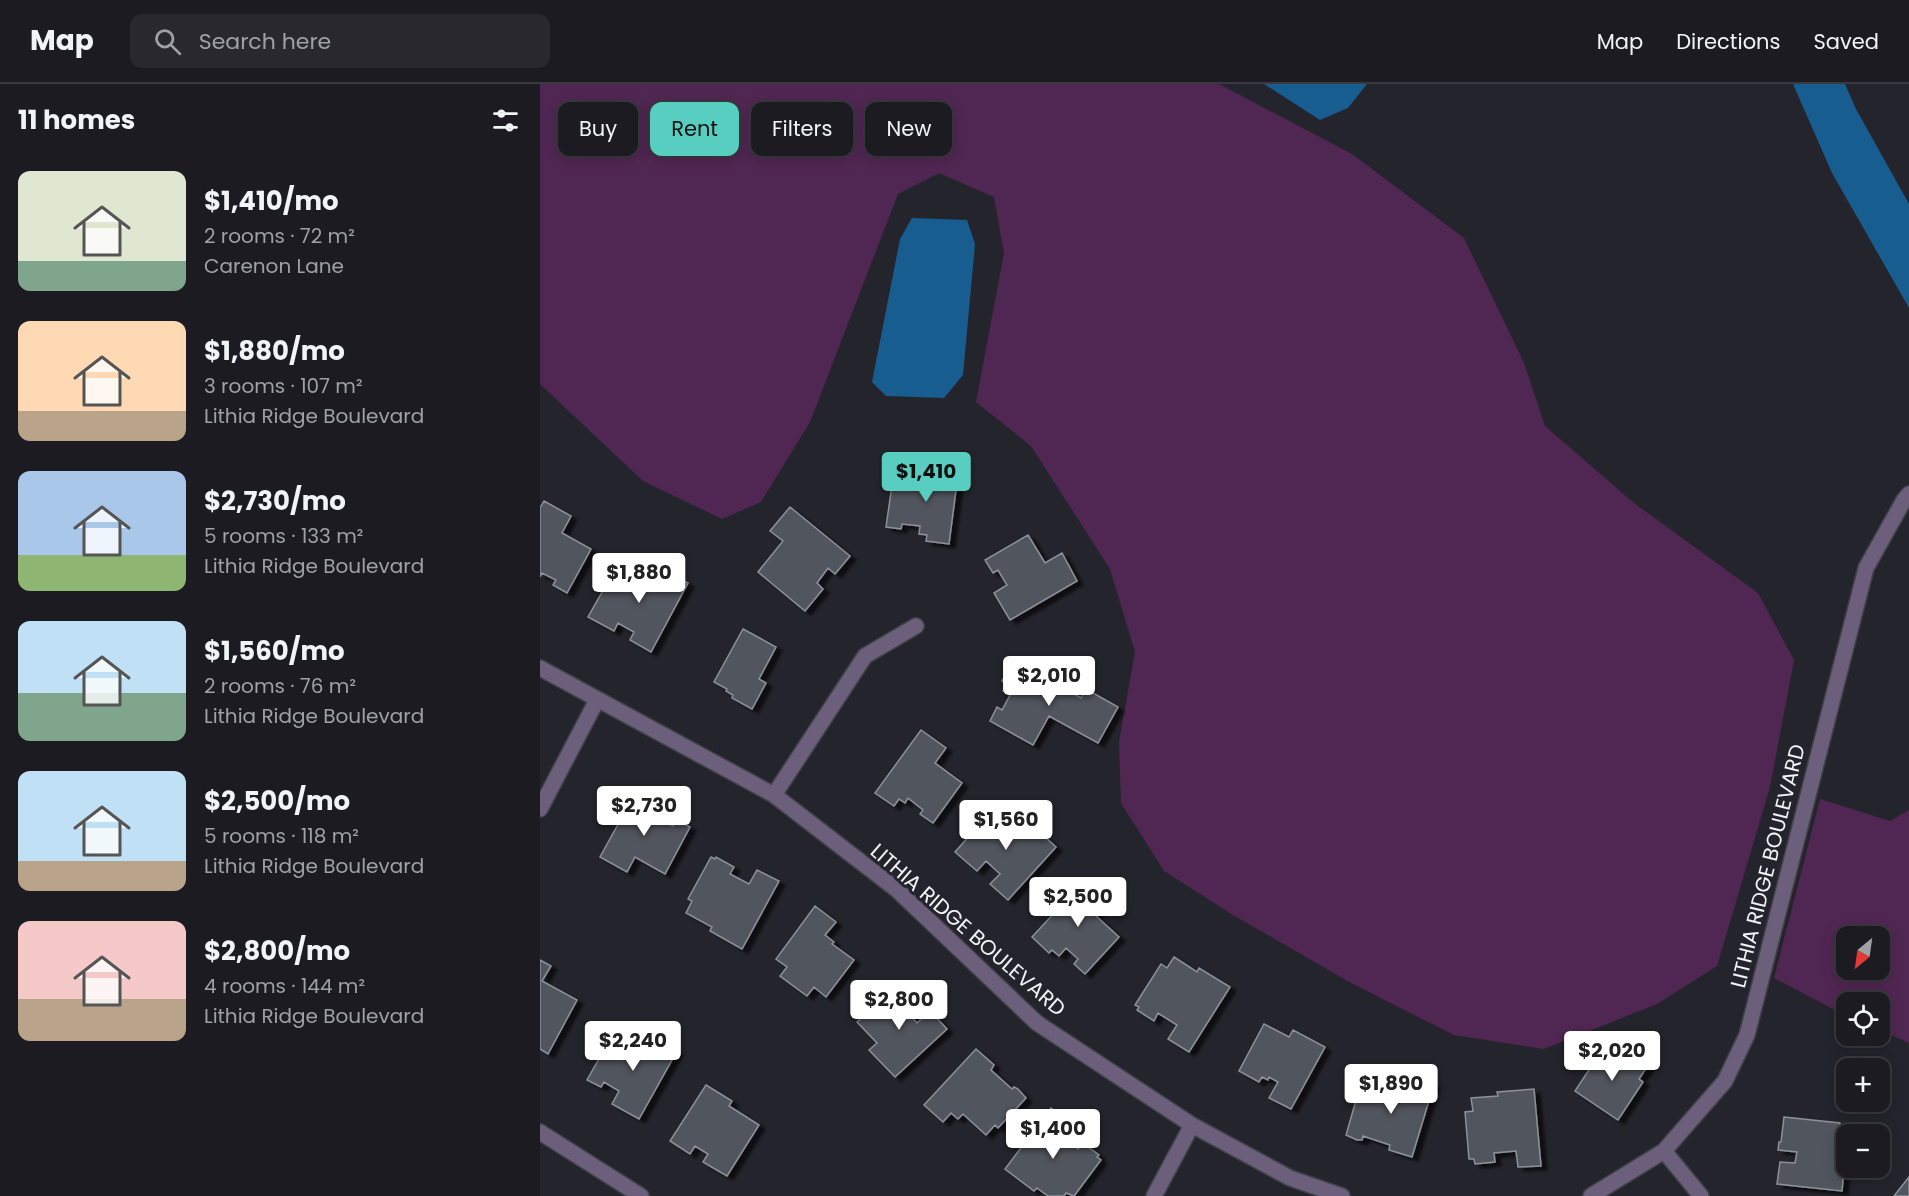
<!DOCTYPE html>
<html lang="en">
<head>
<meta charset="utf-8">
<style>
	body { margin:0; font-family:Poppins,sans-serif; background:#28282e; color:#f1f3f6; height:100vh; display:flex; flex-direction:column; font-size:22px; white-space:nowrap }
	* { box-sizing:border-box; margin:0 }
	p { font-size:20px; color:#a0a1a5 }
	.icon { flex:none; width:33px; height:33px; fill:none; stroke:currentColor; stroke-width:2; stroke-linecap:round; stroke-linejoin:round }
	.map { position:relative; flex:1; overflow:hidden }
	.drawer { display:flex; flex-direction:column; background:#1b1b21; width:540px }
	.drawer>* { flex:none }
	.top-card { position:absolute; left:18px; top:18px; width:570px; height:54px; display:flex; gap:12px }
	.needle { width:39px; rotate:209deg }
	.tools { position:absolute; left:1296px; top:842px; display:grid; gap:12px }
	.tools a { display:grid; place-items:center; width:54px; height:54px; border-radius:12px; background:#1b1b21; box-shadow:0 3px 15px #0003,0 0 0 2px #39393f; font-size:30px }
	.price { position:absolute; translate:-50% -51px; padding:0 14px; border-radius:6px; background:#fff; color:#222; font-size:20px; line-height:39px; filter:drop-shadow(0 2px 3px #0008) }
	.price::after { content:''; position:absolute; left:50%; top:36px; width:18px; height:14px; margin-left:-9px; background:inherit; clip-path:polygon(0 0,100% 0,50% 100%) }
	.price.selected { background:#58cec0; color:#111 }
	ul { padding:0; list-style:none }
	li { display:flex; align-items:center; gap:18px; height:150px; padding:0 18px }
	li span { display:grid; place-items:center; flex:none; width:168px; height:120px; border-radius:12px; color:#555 }
	li>.icon { margin-inline-start:auto }
	span .icon { width:72px; height:72px; fill:#fffc; stroke-width:1 }
	li b { font-size:26px }
	h2 { display:flex; justify-content:space-between; align-items:center; height:72px; padding:0 18px; font-size:26px }
	.tag { padding:0 21px; border-radius:12px; background:#1b1b21; box-shadow:0 3px 15px #0003,0 0 0 2px #39393f; font-size:21px; line-height:54px }
	.tag.selected { background:#58cec0; color:#111 }
	header { display:flex; align-items:center; gap:36px; box-sizing:border-box; height:84px; padding:0 30px; background:#1b1b21; border-bottom:2px solid #39393f }
	header strong { font-size:28px }
	nav { display:flex; gap:33px; margin-inline-start:auto; font-size:21px }
	.search { width:420px; height:54px; background:#28282e; display:flex; align-items:center; gap:15px; box-sizing:border-box; padding:0 21px; border-radius:12px; color:#a0a1a5; font-size:22px }
	main { display:flex; flex:1; min-height:0 }
	.map>svg:first-child { display:block }
</style>
</head>
<body>
<header>
<strong>Map</strong>
<div class="search"><svg class="icon" aria-label="search" viewBox="0 0 24 24"><circle cx="10" cy="10" r="6"/><path d="M15 15l6 6"/></svg>Search here</div>
<nav><a>Map</a><a>Directions</a><a>Saved</a></nav>
</header>
<main>
<section class="drawer">
<h2>11 homes<svg class="icon" aria-label="filters" viewBox="0 0 24 24"><path d="M4 7h16M4 17h16"/><circle cx="9" cy="7" r="2"/><circle cx="15" cy="17" r="2"/></svg></h2>
<ul>
<li><span style="background:linear-gradient(#dfe7d0 75%,#7fa58c 0)"><svg class="icon" aria-label="home" viewBox="0 0 24 24"><path d="M3 11l9-7 9 7M6 9v11h12V9"/></svg></span><div><b>$1,410/mo</b><p>2 rooms · 72 m²</p><p>Carenon Lane</p></div></li>
<li><span style="background:linear-gradient(#ffd9b3 75%,#b9a48a 0)"><svg class="icon" aria-label="home" viewBox="0 0 24 24"><path d="M3 11l9-7 9 7M6 9v11h12V9"/></svg></span><div><b>$1,880/mo</b><p>3 rooms · 107 m²</p><p>Lithia Ridge Boulevard</p></div></li>
<li><span style="background:linear-gradient(#a9c7e8 70%,#8fb573 0)"><svg class="icon" aria-label="home" viewBox="0 0 24 24"><path d="M3 11l9-7 9 7M6 9v11h12V9"/></svg></span><div><b>$2,730/mo</b><p>5 rooms · 133 m²</p><p>Lithia Ridge Boulevard</p></div></li>
<li><span style="background:linear-gradient(#bfe0f5 60%,#7fa58c 0)"><svg class="icon" aria-label="home" viewBox="0 0 24 24"><path d="M3 11l9-7 9 7M6 9v11h12V9"/></svg></span><div><b>$1,560/mo</b><p>2 rooms · 76 m²</p><p>Lithia Ridge Boulevard</p></div></li>
<li><span style="background:linear-gradient(#bfe0f5 75%,#b9a48a 0)"><svg class="icon" aria-label="home" viewBox="0 0 24 24"><path d="M3 11l9-7 9 7M6 9v11h12V9"/></svg></span><div><b>$2,500/mo</b><p>5 rooms · 118 m²</p><p>Lithia Ridge Boulevard</p></div></li>
<li><span style="background:linear-gradient(#f6c9c9 65%,#b9a48a 0)"><svg class="icon" aria-label="home" viewBox="0 0 24 24"><path d="M3 11l9-7 9 7M6 9v11h12V9"/></svg></span><div><b>$2,800/mo</b><p>4 rooms · 144 m²</p><p>Lithia Ridge Boulevard</p></div></li>
</ul>
</section>
<div class="map">
<svg width="1369" height="1112" viewBox="0 0 1369 1112">
	<defs>
		<filter id="shadow"><feDropShadow dx="6" dy="4" stdDeviation="1.5" flood-color="#0009"/></filter>
	</defs>
	<rect width="100%" height="100%" fill="#24242c"/>
	<!-- green -->
	<path fill="#502752" fill-rule="evenodd" d="M0,0H679L812,70L924,154L984,279L1005,342L1094,419L1218,509L1254,576L1230,703L1177,882L1117,920L1004,965L914,951L811,899L693,831L624,787L581,719L579,658L595,568L570,485L491,362L436,318L464,169L454,113L399,89L358,110L270,338L221,418L182,435L103,397L0,300Z
		M1280,715L1350,737L1369,726V959L1340,946V918H1306V932L1234,894ZM1306,852H1340V885H1306Z"/>
	<!-- water -->
	<path fill="#175d8f" d="M724,0H827L808,24L780,36Z
		M1253,0H1305L1316,25L1369,120V224L1292,89Z
		M372,134L427,136L435,160L423,291L404,314L346,312L332,298L360,155Z"/>
	<!-- building -->
	<path fill="#51555d" stroke="#8c9199" stroke-width="1.5" filter="url(#shadow)" d="M388,379L419,383L409,460L386,457L387,451L379,450L380,442L362,440L361,445L346,443L353,394L385,398Z
		M4,417L31,432L22,449L51,465L27,509L13,501L16,496L2,489L0,493V424Z
		M250,423L310,472L295,490L288,484L277,499L283,505L265,527L218,488L243,457L230,447Z
		M488,451L505,479L522,469L537,497L470,536L454,509L467,501L458,486L453,489L445,476Z
		M78,480L113,499L121,484L148,499L111,568L90,556L94,548L78,539L74,547L48,533Z
		M203,545L236,563L219,595L226,599L212,625L192,614L193,611L186,607L187,605L174,598Z
		M473,576L541,614L546,605L578,623L558,659L509,632L493,661L450,637L457,623L462,626L470,611L463,607L467,600L462,597Z
		M381,646L406,664L395,679L422,699L393,739L380,730L383,726L368,714L365,719L359,715L354,722L335,709Z
		M97,706L118,718L115,723L123,728L119,735L133,742L137,735L150,743L125,790L95,773L87,788L60,773Z
		M456,722L486,749L493,742L516,763L468,816L450,800L460,790L446,777L437,787L415,768Z
		M171,773L175,775L176,773L194,783L190,790L209,800L217,786L239,797L202,865L170,847L172,843L146,829L152,817L148,815Z
		M545,796L568,817L555,831L579,853L545,890L534,880L538,875L526,864L519,872L512,866L509,869L492,853Z
		M275,822L296,838L285,851L294,858L292,860L314,876L286,913L274,903L267,912L240,892L247,883L236,875Z
		M634,873L657,888L659,884L690,903L649,968L628,955L637,941L618,929L614,937L597,926L599,923L595,921L621,880L627,884Z
		M0,876L11,882L2,897L37,916L8,970L0,965Z
		M355,902L375,924L369,930L377,939L390,927L407,945L355,993L329,966L337,959L317,938Z
		M724,940L749,953L753,946L785,963L751,1025L729,1014L738,998L729,993L728,996L722,993L719,998L699,987Z
		M110,951L137,967L99,1035L72,1020L79,1007L64,998L61,1003L47,996L72,952L101,968Z
		M1074,961L1107,983L1099,995L1103,998L1078,1036L1035,1007L1060,969L1066,973Z
		M436,965L454,981L451,986L472,1005L474,1003L478,1005L486,1014L458,1044L455,1041L446,1051L423,1030L418,1035L411,1029L403,1038L384,1021Z
		M870,992L894,1000L872,1073L849,1066L850,1061L823,1052L822,1056H817L806,1051L821,999L855,1009L858,1002L866,1004Z
		M166,1001L192,1017L189,1022L219,1041L187,1092L163,1078L168,1070L155,1062L150,1070L130,1057Z
		M994,1005L1001,1082L978,1083L976,1067L954,1069L955,1078L935,1080L934,1075H929L925,1028L933,1027L931,1014L958,1012L957,1008Z
		M511,1024L530,1039L520,1052L538,1065L543,1059L559,1071L557,1073L561,1076L534,1112L526,1109L524,1112H508L497,1104L494,1107L465,1085Z
		M1244,1033L1300,1039L1295,1074L1305,1075L1302,1107L1237,1100L1240,1078L1255,1079L1257,1068L1238,1066L1239,1058H1241Z
		M1369,1093V1112H1354Z"/>
	<g fill="none" stroke-linecap="round" stroke-linejoin="round">
		<!-- minor casing -->
		<g stroke="#414148" stroke-width="18">
			<path id="minor" d="M0,584L234,711L356,805L497,939L652,1041L750,1094L802,1112
				M234,711L325,572L376,542
				M0,725L57,616
				M0,1048L101,1112
				M1124,1067L1161,1112
				M614,1112L652,1041
				M1051,1112L1124,1067L1185,997L1207,951L1326,484L1364,416L1369,410"/>
		</g>
		<!-- minor -->
		<use href="#minor" stroke="#6c5f7b" stroke-width="15"/>
	</g>
	<g text-anchor="middle" stroke-width="6" stroke-linejoin="round" paint-order="stroke">
		<!-- street labels -->
		<g font-size="21" fill="#f2f2f7" stroke="#24242c">
			<text transform="translate(1228 782) rotate(-76)" y="7">LITHIA RIDGE BOULEVARD</text>
			<text transform="translate(428 846) rotate(41)" y="7">LITHIA RIDGE BOULEVARD</text>
		</g>
	</g>
</svg>
<div class="tools">
<a><svg class="needle" viewBox="-14 -14 28 28"><path d="M0-13l5 13h-10z" fill="#e53935"/><path d="M0 13l5-13h-10z" fill="#a0a1a5"/></svg></a>
<a><svg class="icon" aria-label="locate" viewBox="0 0 24 24"><circle cx="12" cy="12" r="6"/><path d="M12 2v4M12 18v4M2 12h4M18 12h4"/></svg></a>
<a>+</a>
<a>−</a>
</div>
<b class="price selected" style="left:386px;top:419px">$1,410</b>
<b class="price" style="left:99px;top:520px">$1,880</b>
<b class="price" style="left:509px;top:623px">$2,010</b>
<b class="price" style="left:104px;top:753px">$2,730</b>
<b class="price" style="left:466px;top:767px">$1,560</b>
<b class="price" style="left:538px;top:844px">$2,500</b>
<b class="price" style="left:359px;top:947px">$2,800</b>
<b class="price" style="left:93px;top:988px">$2,240</b>
<b class="price" style="left:1072px;top:998px">$2,020</b>
<b class="price" style="left:851px;top:1031px">$1,890</b>
<b class="price" style="left:513px;top:1076px">$1,400</b>
<div class="top-card">
<a class="tag">Buy</a>
<a class="tag selected">Rent</a>
<a class="tag">Filters</a>
<a class="tag">New</a>
</div>
</div>
</main>
</body>
</html>
